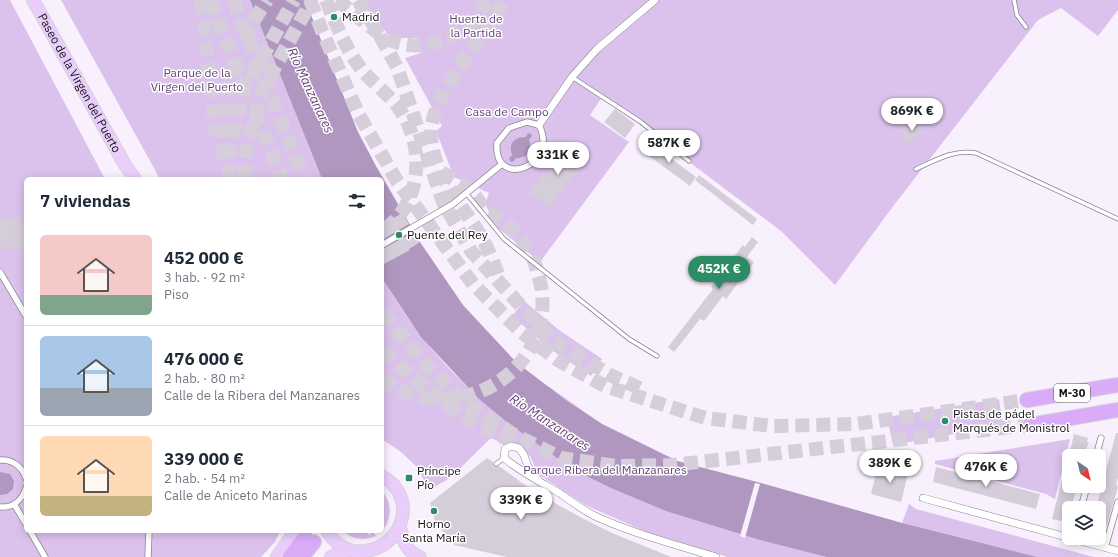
<!DOCTYPE html>
<html lang="es">
<head>
<meta charset="utf-8">
<style>
	body { margin:0; font-family:"IBM Plex Sans",sans-serif; background:#f6f6f7; color:#1f2937; height:100vh; display:flex; flex-direction:column; font-size:15px; white-space:nowrap }
	* { box-sizing:border-box; margin:0 }
	p { font-size:13px; color:#747a83 }
	.icon { flex:none; width:22px; height:22px; fill:none; stroke:currentColor; stroke-width:2; stroke-linecap:round; stroke-linejoin:round }
	.map { position:relative; flex:1; overflow:hidden }
	.side { position:absolute; left:24px; top:177px; width:360px; height:356px; display:flex; flex-direction:column; background:#fff; border-radius:6px; box-shadow:0 2px 10px #0003 }
	.side>* { flex:none }
	.needle { width:26px; rotate:145deg }
	.buttons { position:absolute; left:1062px; top:449px; display:grid; gap:8px }
	.buttons a { display:grid; place-items:center; width:44px; height:44px; border-radius:6px; background:#fff; box-shadow:0 2px 10px #0003; font-size:20px }
	.price { position:absolute; translate:-50% -34px; padding:0 9px; border-radius:14px; background:#fff; color:#222; font-size:13px; line-height:26px; filter:drop-shadow(0 1px 2px #0008) }
	.price::after { content:''; position:absolute; left:50%; top:24px; width:12px; height:9px; margin-left:-6px; background:inherit; clip-path:polygon(0 0,100% 0,50% 100%) }
	.price.current { background:#2c8c65; color:#fff }
	ul { padding:0; list-style:none }
	li { display:flex; align-items:center; gap:12px; height:100px; padding:0 16px }
	li+li { border-top:1px solid #e0e1e3 }
	li span { display:grid; place-items:center; flex:none; width:112px; height:80px; border-radius:6px; color:#555 }
	li>.icon { margin-inline-start:auto }
	span .icon { width:48px; height:48px; fill:#fffc; stroke-width:1 }
	li b { font-size:17px }
	h2 { display:flex; justify-content:space-between; align-items:center; height:48px; padding:0 16px; font-size:17px }
	.map>svg:first-child { display:block }
</style>
</head>
<body>
<div class="map">
<svg width="1118" height="557" viewBox="0 0 1118 557">
	<rect width="100%" height="100%" fill="#f8f0fd"/>
	<!-- green -->
	<path fill="#dbc2ec" d="M0,0H10L105,179H26V531H280L275,542L261,557H0Z
		M61,0H250L322,179H160Z
		M359,0H1118V10L1098,36L1061,8L1038,20L894,205L835,285L781,231L640,125L601,99L590,115L629,142L540,262L498,228L485,204L489,193L454,177L436,131L442,126L405,58L421,53L417,38H391Z
		M382,278C395,298 407,318 422,337C447,369 477,397 508,423L548,386L602,424L678,461L902,523L909,504L916,509L1094,557H728L649,533L585,505L538,474L530,456L491,438L450,478L429,490L417,467L401,452L382,439Z
		M524,301L559,330L602,359L591,376L553,351L512,316Z
		M999,399L1003,425L893,445L887,417Z
		M1070,439L1055,499L1046,494L935,464V461Z
		M382,492C393,502 392,520 382,531Z
		M343,531H365L369,535L373,532L376,536C364,541 353,540 343,531Z"/>
	<!-- water -->
	<path fill="#b097bf" d="M250,0H305L358,132L376,166L420,242L463,305L516,362L567,401L602,424L677,461L761,483L902,523L1037,557H827L760,540L666,511L611,488L574,470L508,423L479,399L421,337L399,304L382,278V179H322Z
		M528,133L531,134L532,136L529,140C533,151 527,158 516,158L514,161L511,162L509,159L512,155C508,144 514,137 526,137Z
		M0,472L10,474L14,481L13,489L7,494L0,495Z"/>
	<!-- pier -->
	<path fill="#f8f0fd" d="M755,483L760,484L745,538L740,536Z"/>
	<!-- building -->
	<path fill="#d5ceda" d="M615,109L635,124L625,138L604,122Z
		M913,120L923,127L910,144L901,137Z
		M649,142L696,177L690,186L642,151Z
		M566,143L587,159L574,176L573,175L550,208L529,193L543,174L546,176L554,164L552,163Z
		M699,175L757,219L753,225L695,180Z
		M402,213L409,224L382,240V225Z
		M17,217L26,229V256L19,248L2,250L0,246V219Z
		M414,232L420,242L409,249L410,250L382,265V249Z
		M752,237L758,242L747,257L754,262L726,299L723,296L704,321L700,319L674,352L668,347L713,289L711,287L743,245L745,247Z
		M1116,433H1118V478L1116,484L1118,487L1107,525L1100,541L1099,508H1096Z
		M1074,434L1088,438L1087,442H1089L1083,456H1069Z
		M487,458L493,462L494,467L499,466L533,491L580,517L612,533L671,557H507L454,545L435,522L430,503Z
		M1066,464H1069V486H1075L1074,490L1076,491L1066,522L1052,519Z
		M878,467L908,474L901,502L871,494Z
		M936,467L1040,494L1036,509L933,482Z"/>
	<g fill="none" stroke-linecap="round" stroke-linejoin="round">
		<!-- motorway-tunnel -->
		<path stroke="#d6ceda" stroke-width="14" stroke-dasharray="14 7" stroke-linecap="butt" d="M201,0L216,135
			M210,0L247,92
			M233,0L304,179
			M310,0L322,31L359,115L397,181L473,284L520,331L556,359L605,386L705,418L773,426L856,424L1027,400
			M326,0C336,25 346,49 362,70C373,83 388,94 398,107C426,144 423,205 382,231
			M337,0C352,11 378,36 395,42C430,54 472,33 487,0
			M358,0L379,34L397,67L443,202L471,251L550,338L610,375L646,391
			M246,40L251,25L267,0
			M255,112L282,179
			M224,159C220,122 225,96 238,62
			M229,179L230,150L243,92L294,0
			M245,179L246,150L263,89L312,0
			M498,274C492,260 487,245 479,233C460,202 429,168 431,130C433,97 479,40 498,12L503,0
			M382,313L431,370L467,404L513,434L561,458L617,466L672,465L1030,425
			M382,351L459,415L513,442
			M382,379C452,432 556,373 541,286C538,273 535,260 528,249C521,237 510,226 499,218C495,215 490,213 486,210C481,206 479,200 475,196C465,186 452,179 440,171"/>
		<!-- service casing -->
		<g stroke="#8a848f" stroke-width="5">
			<path id="service" d="M1014,0L1017,15L1026,27
				M572,77L641,122L689,161
				M916,169C936,160 954,149 976,153L1118,219
				M466,193L504,239L629,339L657,356
				M496,464L504,458"/>
		</g>
		<!-- pedestrian casing -->
		<g stroke="#8a848f" stroke-width="7">
			<path id="pedestrian" d="M527,122L539,125C560,167 493,190 497,143L509,128Z
				M382,245L453,204L502,164
				M0,272L26,316
				M1096,456L1101,438
				M0,460C13,459 22,467 26,478
				M14,504L26,524
				M0,507C13,508 22,500 26,488
				M1081,508L1087,486
				M30,531L45,557
				M1105,548L1118,502
				M148,557L149,531"/>
		</g>
		<!-- minor casing -->
		<g stroke="#8a848f" stroke-width="8">
			<path id="minor" d="M539,125L572,77L597,49L655,0
				M539,481L528,467L524,455L519,448L511,446L505,449L504,458C521,472 542,483 561,494C572,502 584,511 597,517C635,534 676,545 716,557
				M923,498L1118,551"/>
		</g>
		<!-- primary casing -->
		<g stroke="#d5d4d5" stroke-width="14">
			<g id="primary">
				<path id="s1" d="M33,0L125,165L135,179"/>
				<path d="M400,527C404,542 405,550 420,557"/>
				<path d="M327,531C333,541 341,548 353,551C399,557 423,499 382,476"/>
				<path d="M277,557L295,531"/>
				<path d="M331,557L348,550"/>
			</g>
		</g>
		<!-- motorway casing -->
		<g stroke="#d5d4d5" stroke-width="16">
			<path id="motorway" d="M1027,400L1118,385
				M1030,425L1118,410
				M290,557L305,537
				M302,557L314,542"/>
		</g>
		<!-- service -->
		<use href="#service" stroke="#fff" stroke-width="3.5"/>
		<!-- pedestrian -->
		<use href="#pedestrian" stroke="#fff" stroke-width="5.5"/>
		<!-- minor -->
		<use href="#minor" stroke="#fff" stroke-width="7"/>
		<!-- primary -->
		<use href="#primary" stroke="#e9cdfb" stroke-width="12"/>
		<!-- motorway -->
		<use href="#motorway" stroke="#daabf8" stroke-width="14"/>
	</g>
	<!-- markers -->
	<g fill="#2c8c65" stroke="#fff" stroke-width="1.5">
		<circle cx="334" cy="17" r="4"/>
		<circle cx="399" cy="235" r="4"/>
		<circle cx="945" cy="421" r="4"/>
		<rect x="405" y="474" width="8" height="8" rx="2"/>
		<circle cx="434" cy="511" r="4"/>
	</g>
	<g text-anchor="middle" stroke-width="3" stroke-linejoin="round" paint-order="stroke">
		<!-- shield labels -->
		<rect fill="#fff" stroke="#5a585a" stroke-width="1" x="1054" y="384" width="36" height="18" rx="3"/>
		<g font-size="11" font-weight="bold" fill="#131014">
			<text x="1072" y="397">M-30</text>
		</g>
		<!-- poi labels -->
		<g font-size="12" fill="#131014" stroke="#fff" text-anchor="start">
			<text x="342" y="21">Madrid</text>
			<text x="407" y="239">Puente del Rey</text>
			<text x="953" y="418">Pistas de pádel<tspan x="953" dy="14">Marqués de Monistrol</tspan></text>
			<text x="417" y="475">Príncipe<tspan x="417" dy="14">Pío</tspan></text>
			<text x="434" y="528" text-anchor="middle">Horno<tspan x="434" dy="14">Santa María</tspan></text>
		</g>
		<!-- park labels -->
		<g font-size="12" fill="#644277" stroke="#fff">
			<text x="476" y="23">Huerta de<tspan x="476" dy="14">la Partida</tspan></text>
			<text x="197" y="77">Parque de la<tspan x="197" dy="14">Virgen del Puerto</tspan></text>
			<text x="507" y="116">Casa de Campo</text>
			<text x="605" y="474">Parque Ribera del Manzanares</text>
		</g>
		<!-- street labels -->
		<g font-size="12" fill="#131014" stroke="#fff">
			<text dy="4" stroke="none"><textPath href="#s1" startOffset="95">Paseo de la Virgen del Puerto</textPath></text>
		</g>
		<!-- water labels -->
		<g font-size="13" font-style="italic" fill="#613f74" stroke="#fff">
			<text transform="translate(311 90) rotate(65)" y="5">Río Manzanares</text>
			<text transform="translate(550 422) rotate(33)" y="5">Río Manzanares</text>
		</g>
	</g>
</svg>
<div class="buttons">
<a><svg class="needle" viewBox="-14 -14 28 28"><path d="M0-13l5 13h-10z" fill="#e53935"/><path d="M0 13l5-13h-10z" fill="#747a83"/></svg></a>
<a><svg class="icon" aria-label="layers" viewBox="0 0 24 24"><path d="M12 4l9 5-9 5-9-5zM3 14l9 5 9-5"/></svg></a>
</div>
<b class="price" style="left:912px;top:132px">869K €</b>
<b class="price" style="left:669px;top:164px">587K €</b>
<b class="price" style="left:558px;top:176px">331K €</b>
<b class="price current" style="left:719px;top:290px">452K €</b>
<b class="price" style="left:890px;top:484px">389K €</b>
<b class="price" style="left:986px;top:488px">476K €</b>
<b class="price" style="left:521px;top:521px">339K €</b>
<section class="side">
<h2>7 viviendas<svg class="icon" aria-label="filters" viewBox="0 0 24 24"><path d="M4 7h16M4 17h16"/><circle cx="9" cy="7" r="2"/><circle cx="15" cy="17" r="2"/></svg></h2>
<ul>
<li><span style="background:linear-gradient(#f6c9c9 75%,#7fa58c 0)"><svg class="icon" aria-label="home" viewBox="0 0 24 24"><path d="M3 11l9-7 9 7M6 9v11h12V9"/></svg></span><div><b>452 000 €</b><p>3 hab. · 92 m²</p><p>Piso</p></div></li>
<li><span style="background:linear-gradient(#a9c7e8 65%,#9aa5b1 0)"><svg class="icon" aria-label="home" viewBox="0 0 24 24"><path d="M3 11l9-7 9 7M6 9v11h12V9"/></svg></span><div><b>476 000 €</b><p>2 hab. · 80 m²</p><p>Calle de la Ribera del Manzanares</p></div></li>
<li><span style="background:linear-gradient(#ffd9b3 75%,#c2b280 0)"><svg class="icon" aria-label="home" viewBox="0 0 24 24"><path d="M3 11l9-7 9 7M6 9v11h12V9"/></svg></span><div><b>339 000 €</b><p>2 hab. · 54 m²</p><p>Calle de Aniceto Marinas</p></div></li>
</ul>
</section>
</div>
</body>
</html>
